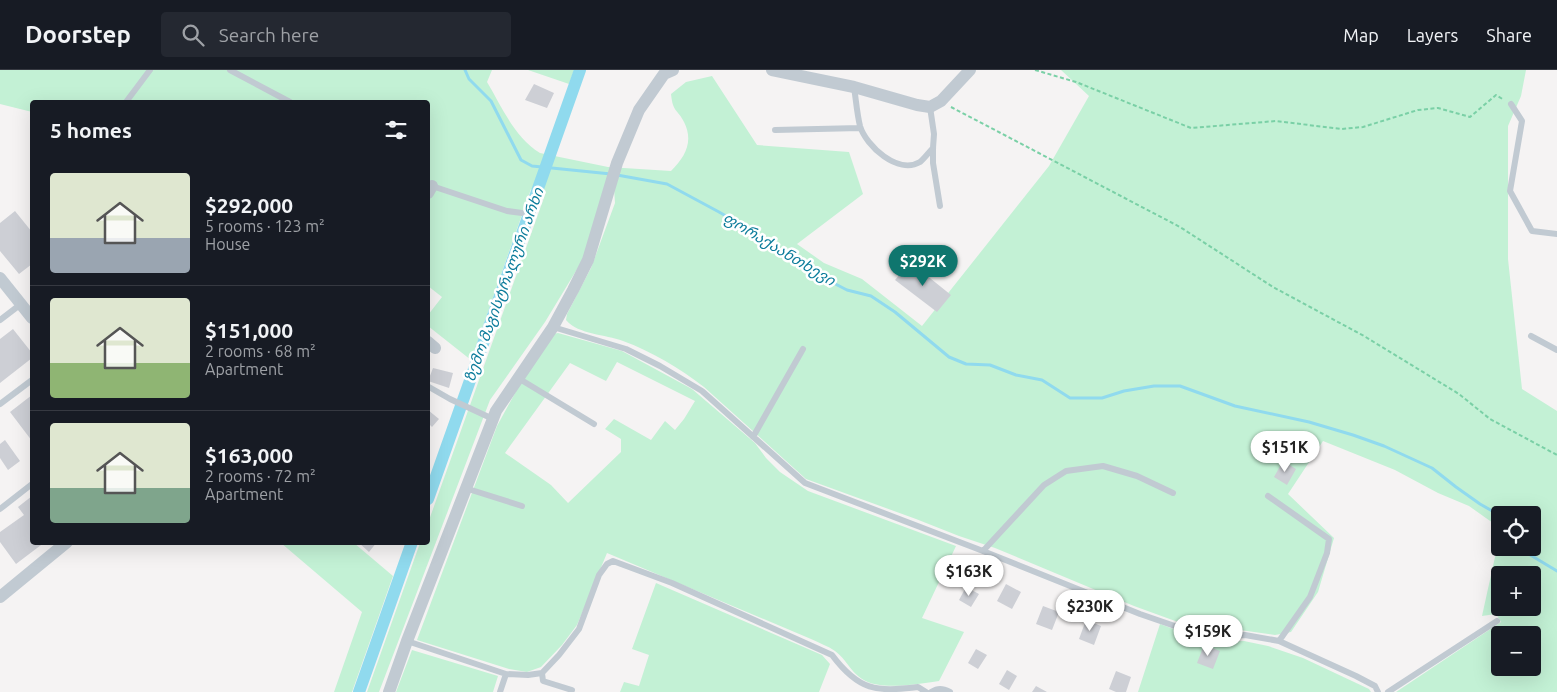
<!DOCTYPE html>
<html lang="en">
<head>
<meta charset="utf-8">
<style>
	body { margin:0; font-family:Ubuntu,"Noto Sans Georgian",sans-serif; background:#242831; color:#f1f3f6; height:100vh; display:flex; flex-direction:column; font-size:19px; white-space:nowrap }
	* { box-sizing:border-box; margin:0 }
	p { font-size:16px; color:#9ea1a6 }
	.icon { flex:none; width:28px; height:28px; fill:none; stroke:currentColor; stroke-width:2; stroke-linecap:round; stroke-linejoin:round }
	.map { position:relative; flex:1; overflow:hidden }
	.panel { position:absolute; left:30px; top:30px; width:400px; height:445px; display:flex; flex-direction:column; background:#171b24; border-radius:5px; box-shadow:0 5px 20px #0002 }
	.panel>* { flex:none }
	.controls { position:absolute; left:1491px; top:436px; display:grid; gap:10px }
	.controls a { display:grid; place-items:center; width:50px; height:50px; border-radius:5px; background:#171b24; box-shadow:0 5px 20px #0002; font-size:25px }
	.price { position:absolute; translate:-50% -42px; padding:0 11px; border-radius:18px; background:#fff; color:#222; font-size:16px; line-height:32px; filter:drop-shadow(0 1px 2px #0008) }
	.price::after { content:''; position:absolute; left:50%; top:30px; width:15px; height:11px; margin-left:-8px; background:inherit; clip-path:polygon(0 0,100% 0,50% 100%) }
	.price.active { background:#0f766e; color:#fff }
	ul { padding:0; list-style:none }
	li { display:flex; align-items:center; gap:15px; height:125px; padding:0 20px }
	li+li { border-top:1px solid #363941 }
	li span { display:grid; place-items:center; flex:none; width:140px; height:100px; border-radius:5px; color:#555 }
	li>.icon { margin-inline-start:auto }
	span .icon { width:60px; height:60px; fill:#fffc; stroke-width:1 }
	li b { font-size:21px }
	h2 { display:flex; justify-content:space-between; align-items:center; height:60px; padding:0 20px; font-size:21px }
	header { display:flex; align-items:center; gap:30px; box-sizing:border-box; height:70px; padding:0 25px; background:#171b24; border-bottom:1px solid #363941 }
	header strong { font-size:24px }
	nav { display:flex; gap:28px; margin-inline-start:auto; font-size:18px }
	.search { width:350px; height:45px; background:#242831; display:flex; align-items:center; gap:12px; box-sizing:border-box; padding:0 18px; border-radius:5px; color:#9ea1a6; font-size:19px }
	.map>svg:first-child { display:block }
</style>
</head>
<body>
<header>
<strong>Doorstep</strong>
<div class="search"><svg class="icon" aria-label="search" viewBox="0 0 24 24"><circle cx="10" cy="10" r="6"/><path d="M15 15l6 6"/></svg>Search here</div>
<nav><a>Map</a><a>Layers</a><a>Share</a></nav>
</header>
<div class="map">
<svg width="1557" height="622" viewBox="0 0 1557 622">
	<rect width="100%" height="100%" fill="#f5f3f3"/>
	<!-- green -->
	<path fill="#c3f1d5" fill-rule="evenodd" d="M0,0H492L487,12C502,37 514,67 540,83L608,97L671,101C685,87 694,72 684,52C677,38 673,43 671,24L686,12L712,6L757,75L849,82L863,124L797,174L824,193L862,209L922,256L1049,96L1089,26L1061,0H1526L1521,26L1508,56V189L1522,319L1557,341V622H1396L1501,552L1496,544L1482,546L1495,487L1500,478H1532V445H1500V458L1469,436L1438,423L1395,400L1323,371L1288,424L1334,468L1318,522L1291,562L1275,565L1240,560L1216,563L1200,560L1134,536L995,478L959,466L916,449L806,409L704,317C679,298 653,282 623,271C605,264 579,265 566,250L567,244L591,198L615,133L614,118L582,191L545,252L490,330L379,622H367L420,473L428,472V453L546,122L531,119L471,290L428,256V245L442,227L428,216V32H32V42L0,34ZM1500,505H1532V538H1500ZM1500,565H1532V598H1500Z
		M528,0H574L569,14Z
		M558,263L622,281L692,319L755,373L766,388L780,402L808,421L956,476L922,548L964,562L939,611C918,614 880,621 862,609C851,602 845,588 835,581C828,576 819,573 811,569L607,483L577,555L562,575L541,597L527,602L509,599L417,570L497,356L520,314L553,264ZM617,292L695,331L684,349L675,360L665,351L651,370L614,349L605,359L621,369V382L568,433L551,415L505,383L570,293L606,311Z
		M281,473H354L393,506L352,622H334L362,542Z
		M656,513L822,585L830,594L819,622H620L624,612L639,616L649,585L632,579Z
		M1160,554L1209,572L1244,571L1268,576L1303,588L1369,619L1371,622H1138Z
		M412,580L498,606L493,622H396Z"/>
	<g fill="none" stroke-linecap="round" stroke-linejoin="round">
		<!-- stream -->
		<path stroke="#90daee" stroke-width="3" d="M465,0L469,9L491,31L521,90L532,96L611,104
			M617,105L667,114L719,142L759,165L790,188L816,204L847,220L871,226L895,242L949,287L966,294L990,295L1016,305L1042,310L1070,328H1102L1124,321L1154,316H1180L1235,336L1309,352L1353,365L1384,376L1432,398L1456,417L1480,434L1494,442L1513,445
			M1526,478L1527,483L1557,501"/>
		<!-- canal -->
		<path stroke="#90daee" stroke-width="12" d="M428,429L580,0
			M359,622L412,472"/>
	</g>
	<!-- building -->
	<path fill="#cdcfd5" d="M534,14L554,23L547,38L525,30Z
		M15,141L32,162V194L19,204L0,181V153Z
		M910,192L951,225L937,242L895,210Z
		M13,259L32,283V288L0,313V269Z
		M433,298L453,303L449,318L428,311Z
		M32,325V371L10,342Z
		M428,340L439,349L432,357L428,353Z
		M5,370L20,391L8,400L0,388V374Z
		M1283,391L1296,399L1287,415L1274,407Z
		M32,426V472H45L16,494L0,472V462L24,445L18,437Z
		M358,472H377L369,482Z
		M1006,514L1021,522L1012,539L997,531Z
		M966,517L979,524L971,537L959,530Z
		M1043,536L1059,542L1052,560L1036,554Z
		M1086,550L1101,556L1094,575L1079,569Z
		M1204,575L1220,581L1213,599L1197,593Z
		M976,579L987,585L978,599L968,593Z
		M1007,600L1017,606L1009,620L999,614Z
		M1116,601L1131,607L1126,622H1116L1109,619Z
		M1036,616L1047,622H1032Z"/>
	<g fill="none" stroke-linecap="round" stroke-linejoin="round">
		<!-- path -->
		<path stroke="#7ad0a6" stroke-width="2" stroke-dasharray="4 2.5" stroke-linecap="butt" d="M1035,0L1076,12L1191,58L1276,51L1341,59L1363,57L1418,40L1438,38L1470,47L1496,25L1504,30
			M951,37L1180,157L1273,217L1364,266L1459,324L1490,349L1557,385"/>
		<!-- lane -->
		<path stroke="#c1cad2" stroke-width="6" d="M230,0L290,32
			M854,17C856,30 857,44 860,56C866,76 898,105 920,92C924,89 929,82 933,78
			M126,32L150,0
			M1511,34L1522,51L1510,121L1532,161L1557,164
			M930,37L934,64L933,78V93L940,136
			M775,60L860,58
			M432,116L507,141L522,143
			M0,250L21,234
			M553,257L626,279L660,296L702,321L805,413L983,481L1140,544L1198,564L1213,567L1245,565L1279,571L1356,606L1375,616L1378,622
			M1531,266L1557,280
			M518,308L594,354
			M429,317L450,329L493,349
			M0,334L32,310
			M753,367L803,279
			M465,418L522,436
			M1268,426L1329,469L1327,483L1310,527L1279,571
			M0,439L32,414
			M983,481L1044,415L1066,401L1103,396L1137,406L1173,423
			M407,571L506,604L528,605L542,603L559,585L579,559L599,505L607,494L613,491L672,513L832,585C859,621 876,622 918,617L926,622
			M542,603L543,611L572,620
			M500,622L506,604
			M931,622C938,618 942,618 950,622
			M1388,622L1497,551"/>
		<!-- street -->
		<path stroke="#c1cad2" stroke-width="12" d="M772,0L854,17L917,35L930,37L941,31L970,0
			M428,123L432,116
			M0,208L32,248
			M428,272L435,278
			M0,527L67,472
			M389,622L407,571L496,341L553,257L573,220L588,190L617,93L639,40L664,4L673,0"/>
	</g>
	<g text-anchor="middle" stroke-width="5" stroke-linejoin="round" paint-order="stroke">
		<!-- water labels -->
		<g font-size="15" font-style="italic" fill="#0c7c9b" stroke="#fff">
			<text transform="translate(779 179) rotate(31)" y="5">ფორაქაანთხევი</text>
			<text transform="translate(504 215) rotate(-70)" y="5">ზემო მაგისტრალური არხი</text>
		</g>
	</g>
</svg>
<div class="controls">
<a><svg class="icon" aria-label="locate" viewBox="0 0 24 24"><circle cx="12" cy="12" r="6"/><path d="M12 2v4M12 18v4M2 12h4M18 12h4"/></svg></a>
<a>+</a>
<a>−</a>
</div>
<b class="price active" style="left:923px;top:217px">$292K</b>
<b class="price" style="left:1285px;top:403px">$151K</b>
<b class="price" style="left:969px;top:527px">$163K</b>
<b class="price" style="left:1090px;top:562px">$230K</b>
<b class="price" style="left:1208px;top:587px">$159K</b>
<section class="panel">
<h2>5 homes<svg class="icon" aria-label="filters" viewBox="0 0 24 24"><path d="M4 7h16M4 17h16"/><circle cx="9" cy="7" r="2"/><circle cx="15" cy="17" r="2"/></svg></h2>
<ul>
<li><span style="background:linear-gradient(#dfe7d0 65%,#9aa5b1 0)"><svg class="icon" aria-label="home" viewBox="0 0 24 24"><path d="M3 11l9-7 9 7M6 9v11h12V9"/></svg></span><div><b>$292,000</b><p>5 rooms · 123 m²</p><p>House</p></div></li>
<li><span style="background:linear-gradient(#dfe7d0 65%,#8fb573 0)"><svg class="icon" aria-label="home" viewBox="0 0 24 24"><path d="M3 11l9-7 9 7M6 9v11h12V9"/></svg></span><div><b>$151,000</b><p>2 rooms · 68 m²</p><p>Apartment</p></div></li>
<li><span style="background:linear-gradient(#dfe7d0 65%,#7fa58c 0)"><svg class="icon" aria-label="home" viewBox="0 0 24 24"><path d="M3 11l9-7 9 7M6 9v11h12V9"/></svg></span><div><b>$163,000</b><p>2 rooms · 72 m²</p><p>Apartment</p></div></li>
</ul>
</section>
</div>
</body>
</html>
